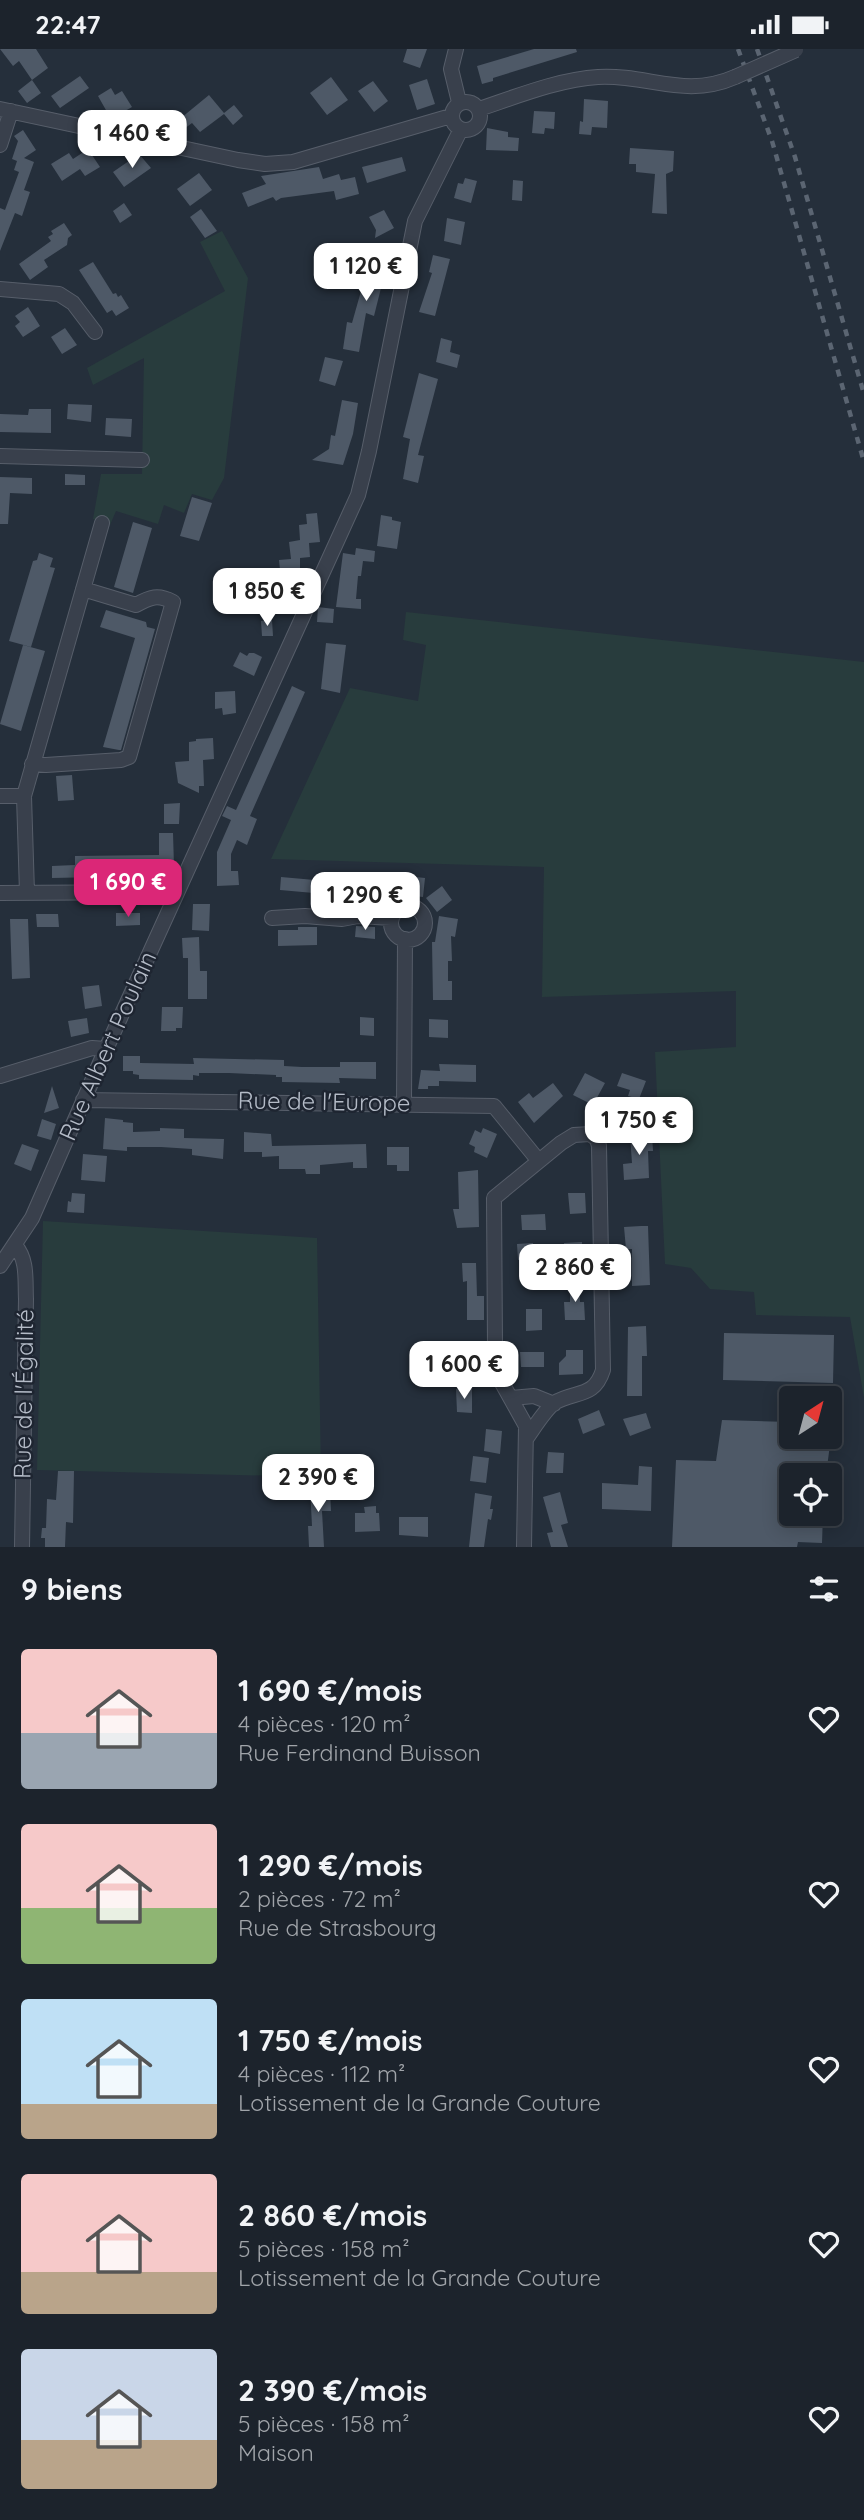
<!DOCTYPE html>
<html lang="fr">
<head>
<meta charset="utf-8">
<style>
	body { margin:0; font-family:Quicksand,sans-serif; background:#252b34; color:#f1f3f6; height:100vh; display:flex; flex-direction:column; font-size:26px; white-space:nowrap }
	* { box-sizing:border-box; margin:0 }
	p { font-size:23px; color:#a0a4a9 }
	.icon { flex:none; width:38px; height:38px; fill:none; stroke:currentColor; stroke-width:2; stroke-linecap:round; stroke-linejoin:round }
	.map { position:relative; height:1498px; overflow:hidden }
	.sheet { display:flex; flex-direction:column; background:#1c232c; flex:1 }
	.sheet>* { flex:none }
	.needle { width:46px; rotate:36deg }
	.controls { position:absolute; left:779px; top:1337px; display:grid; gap:14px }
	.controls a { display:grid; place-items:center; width:63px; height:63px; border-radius:7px; background:#1c232c; box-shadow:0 4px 18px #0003,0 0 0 2px #3a4048; font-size:35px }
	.price { position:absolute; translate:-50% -60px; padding:0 16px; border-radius:14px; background:#fff; color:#222; font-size:23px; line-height:46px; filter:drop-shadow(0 2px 4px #0008) }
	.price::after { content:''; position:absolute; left:50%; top:42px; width:21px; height:16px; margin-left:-10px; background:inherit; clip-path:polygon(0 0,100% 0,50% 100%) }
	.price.current { background:#db2777; color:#fff }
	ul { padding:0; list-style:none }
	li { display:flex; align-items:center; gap:21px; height:175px; padding:0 21px }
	li span { display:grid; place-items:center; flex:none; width:196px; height:140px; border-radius:7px; color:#555 }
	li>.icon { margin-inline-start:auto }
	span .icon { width:84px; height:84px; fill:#fffc; stroke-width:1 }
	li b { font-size:30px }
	h2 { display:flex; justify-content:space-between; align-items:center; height:84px; padding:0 21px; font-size:30px }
	.status { display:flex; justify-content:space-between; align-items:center; height:49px; padding:0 35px; background:#1c232c; direction:ltr }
	.status svg { height:19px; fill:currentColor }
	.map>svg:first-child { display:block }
</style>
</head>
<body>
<div class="status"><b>22:47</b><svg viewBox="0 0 49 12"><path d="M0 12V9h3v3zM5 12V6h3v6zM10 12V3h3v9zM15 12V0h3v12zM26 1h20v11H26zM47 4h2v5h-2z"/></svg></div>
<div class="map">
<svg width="864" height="1498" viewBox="0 0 864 1498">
	<rect width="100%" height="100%" fill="#252f3b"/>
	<!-- green -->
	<path fill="#283c3d" d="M222,182L248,229L224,429L212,451L192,445L184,464L164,456L158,475L116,462L110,476L93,470L101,425H142L144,309L93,336L87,319L225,242L200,193Z
		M406,563L864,613V1349L850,1268L756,1266L754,1243L710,1240L691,1219L665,1215L655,1003L736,998V942L542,948L544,818L271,810L350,639L418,652L426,596L403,591Z
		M43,1172L317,1189L321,1425L280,1427L37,1421Z"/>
	<!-- building -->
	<path fill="#4e5967" d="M0,0H36L48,19L32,31L19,12L13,17Z
		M407,0H427L420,19L403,13Z
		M534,0H576L577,3L493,29V32L482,35L477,17Z
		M80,27L89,39L60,59L51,47Z
		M331,28L348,51L327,66L310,44Z
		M427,30L435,55L417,61L409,36Z
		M32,31L41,44L27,54L18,42Z
		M373,32L388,52L374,63L358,42Z
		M111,39L115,46L122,42L132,58L111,70L98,47Z
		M209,46L224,64L234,56L243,67L233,76L224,65L200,83L192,74L176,86L166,73L177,64L181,69Z
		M584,50L608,52L607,79L592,78L591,86L579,85L580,72L583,73Z
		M534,62L555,63L554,80L545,79L544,85L532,84Z
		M487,79L508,83V88L519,89L518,102L486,101Z
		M23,81L36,101L24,109L34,113L24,141L30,143L22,167L15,164L0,202V159L5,161L19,123L14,121L17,112L12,110L18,92L14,87Z
		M630,99L674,102L673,122L666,125L667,165L652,164L655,125L636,123V115H629Z
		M88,100L100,118L85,127L80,120L62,132L51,115L69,104L73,110Z
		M139,105L151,119L124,138L113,123Z
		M402,108L406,122L367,134L362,118Z
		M319,118L323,130L339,125L341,131L355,128L359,145L336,151L334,142L281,149L276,152L273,148L248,158L242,144L266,135L261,127Z
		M199,124L212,141L190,157L177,140Z
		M465,129L477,132L471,154L454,149L458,134L463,135Z
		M513,131L523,132L522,152L512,151Z
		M124,154L132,166L120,174L113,162Z
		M201,160L217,182L205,189L190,168Z
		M384,161L394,179L375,189L376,181L369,168Z
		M447,169L465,173L461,196L444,192Z
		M64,174L72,186L68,189L67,196L44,211L48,218L30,231L19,215L51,192L48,188L53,185L51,182Z
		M373,203L386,204L385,215H387L374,267L366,264L359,303L343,300L347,273L352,274L363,235L368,236Z
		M433,206L450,210L435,267L419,263L432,224L429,223Z
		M93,213L113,245L116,244L118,248L121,246L129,259L116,267L112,261L107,264L79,221Z
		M28,258L40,277L23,288L15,277L20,273L15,267Z
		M65,279L77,296L62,305L51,288Z
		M441,289L452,292L450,303L460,306L457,319L436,313Z
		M325,308L343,312L335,337L319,332Z
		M419,324L438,330L418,406L424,407L418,434L403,430L410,390L403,388Z
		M342,351L358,354L353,385L343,416L312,411L329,400L331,386L335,387Z
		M68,355L92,356L91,373L67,370Z
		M29,360H51V384L0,383V365L28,366Z
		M106,369L132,370L131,388L105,386Z
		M65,425L85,426V436H65Z
		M0,428L32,429V445L10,444L8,475H0Z
		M192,448L212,454L199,492L180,487Z
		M317,464L320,493L309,494L310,508L300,509V531L281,532L283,563L269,565L268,551L263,552L262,539H268L267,533L281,532L279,511L291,510L289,493L300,491L299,476L307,475L306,465Z
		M381,466L392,468V471L401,473L397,500L377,497Z
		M133,473L152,479L133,544L114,538Z
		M356,499L375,502L374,513L363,512L361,527H358L356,550H361V560L336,558L343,504L355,506Z
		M39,504L53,509L50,518L55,519L31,598L9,592L33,512L37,511Z
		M318,558L334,560L333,574L317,573Z
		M106,561L146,573L147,578L155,580L121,701H119L103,698L135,589L100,578Z
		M272,571L273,587H262L261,572Z
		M326,594L346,596L340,644L321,640Z
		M23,596L45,602L21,682L0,675Z
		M240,603L247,607L249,604H254L262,608L254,627L233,617Z
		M292,637L305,643L250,767L257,770L247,796L237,791L231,805V822H238L239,836L217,837V803L231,771L222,767L227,757L236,761Z
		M235,642L236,664L223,666L222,659L215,660V643Z
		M213,689L214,710L203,711L204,737H199V744L178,734L175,713L189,712V693L196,692V690Z
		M72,726L74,751L58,752L56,727Z
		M180,754L179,775H164V755Z
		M159,784H173L174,817L155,816V822H149V827L52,829V817L75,816V807L159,806Z
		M348,826L406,832L407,827L425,829L423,848L387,844L386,853L369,852L370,847L360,846V842L347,841Z
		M281,828L326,832L325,845L280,841Z
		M442,837L452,851L437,863L426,849Z
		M193,855H210L209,882L192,881Z
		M116,864H140V876L116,877Z
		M36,865H58L59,878H37Z
		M439,867L458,870L455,888L451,887L452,912H448V932H452V951H433L432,893H435Z
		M10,870H28L30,929L12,930Z
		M356,877L375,878V890L355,888Z
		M298,878H317V896L278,897V881H298Z
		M199,888L200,922H207V950H188V909H183L182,889Z
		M99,936L102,957L85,960L82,938Z
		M162,958H183L182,979H176V982H161Z
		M360,968L374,969V987L360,986Z
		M87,969L89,984L71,988L68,972Z
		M429,970L448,971V989L429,988Z
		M123,1007H140V1014L194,1015L193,1009L284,1011V1017L302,1018H340V1013H376V1030L339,1029L340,1034L282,1033V1028H276V1026L229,1024H199V1027L193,1026V1031L139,1030V1026L133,1025V1022H123Z
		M439,1015L476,1016V1033L439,1032V1037H428V1040H418L421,1021L440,1022Z
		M585,1024L605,1034L593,1056L573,1046Z
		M622,1024L646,1032L639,1050L628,1047L630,1041L617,1037Z
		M553,1034L563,1047L534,1074L518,1053L529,1044L533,1049Z
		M52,1037L59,1059L44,1064Z
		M105,1069L123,1071V1073L133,1074V1083L160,1082V1079L184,1080V1089L224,1090L223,1110L192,1106V1100L161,1098H127V1102L103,1100Z
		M42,1070L56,1075L51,1091L37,1087Z
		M483,1079L497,1085L487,1109L474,1103L475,1098L469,1095L475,1081L481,1084Z
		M244,1083L271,1085L272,1097L366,1095L367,1119H353V1113L320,1116V1125H306L305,1120H279V1107L262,1108V1103H244Z
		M652,1085L653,1102H648L649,1129L624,1131L623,1115L632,1114L630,1086Z
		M22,1095L39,1101L31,1122L14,1115Z
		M387,1098H409V1122H397V1116H387Z
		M83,1105L107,1107L105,1133L81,1131Z
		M478,1121L479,1178L457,1179L453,1160H459L458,1123Z
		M72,1144L85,1145L84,1164L67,1163L68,1152L71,1153Z
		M568,1144H585L586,1164L570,1165Z
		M545,1165L546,1181H522L521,1166Z
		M641,1177H648L650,1236L632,1237V1200H626L624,1178Z
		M582,1193V1210H565L564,1194Z
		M533,1194V1210L518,1211L517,1195Z
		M462,1214H476L477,1247H484V1271H467V1232L463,1233Z
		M570,1232H579L580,1253H584L585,1271H565L564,1253H570Z
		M526,1260H542V1281L526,1282Z
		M646,1277L647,1307H642V1347H627L628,1278Z
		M724,1284L834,1286L833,1334L723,1331Z
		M463,1300H479V1323L463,1324Z
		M566,1301H583V1325L559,1326V1314L566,1307Z
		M520,1303H544V1318H521Z
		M456,1340H472V1364L457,1363Z
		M599,1361L605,1376L583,1385L578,1370Z
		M646,1364L651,1379L630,1387L623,1370Z
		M722,1371L791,1373V1388H831L826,1426H791V1465H823L822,1494L798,1493L797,1498H672L676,1411L716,1412Z
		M486,1380L502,1382L500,1405L484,1402Z
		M548,1403L564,1404L563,1424H546Z
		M473,1407L489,1409L486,1434L470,1432Z
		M639,1417L652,1418L651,1462L602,1460V1434L638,1436Z
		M58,1422H74L73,1474L66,1473L65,1498H45V1489H41L42,1479H46L47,1450L56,1451Z
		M310,1437H330L331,1462H322L324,1498H309L308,1477H312Z
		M560,1443L568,1474L561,1476L568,1498H551L547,1484L553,1483L543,1448Z
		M475,1444L492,1447L490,1460H493L491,1471L488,1470L484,1498H469Z
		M376,1457V1464H379L380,1482L355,1483V1464H365L364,1458Z
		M399,1468H428V1488L399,1486Z"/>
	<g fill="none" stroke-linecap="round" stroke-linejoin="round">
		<!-- street casing -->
		<g stroke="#575e6a" stroke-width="16">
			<path id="street" d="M456,0L451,20L459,53
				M452 67a14 14 0 1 1 28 0a14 14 0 1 1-28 0Z
				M0,60L238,111L265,115L293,113L451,67
				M479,60C515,48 560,30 598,28C648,25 685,50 735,28
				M0,96L11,62
				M0,240L59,245L73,254L95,283
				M0,407L142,411
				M32,715L46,716L121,711L129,708L173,553C158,545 150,548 136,556L83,540
				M0,747H24
				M0,844L165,843L174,850
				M27,844L24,747L102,474
				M391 874a17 17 0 1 1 34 0a17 17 0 1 1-34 0Z
				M272,869L305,867L342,870L358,867L392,869
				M0,1027L92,999L106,1000
				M83,1051L494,1057L538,1111
				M404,1055L405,890
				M15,1196C28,1211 25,1231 26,1250L22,1498
				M0,1217L32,1169L106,1000L358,446L369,402L415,172L461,80
				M511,1349L534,1347L554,1355
				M524,1498L526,1377L497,1325L495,1296L494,1149L561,1094L574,1086L590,1085L597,1090L599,1097L603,1321C594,1350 575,1341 554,1354C544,1362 534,1379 526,1390"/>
		</g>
		<!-- street -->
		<use href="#street" stroke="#39404c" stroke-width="14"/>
		<!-- rail -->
		<path stroke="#5b6572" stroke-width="4.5" stroke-dasharray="7 7" stroke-linecap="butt" d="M738,0L772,92L864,413
			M757,0L795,108L864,345"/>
		<!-- street-bridge casing -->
		<g stroke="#575e6a" stroke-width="16" stroke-linecap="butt">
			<path id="street-bridge" d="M735,28L796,1"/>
		</g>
		<!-- street-bridge -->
		<use href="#street-bridge" stroke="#39404c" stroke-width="14"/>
	</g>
	<g text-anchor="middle" stroke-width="5" stroke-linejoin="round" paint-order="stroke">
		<!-- street labels -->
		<g font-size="24" fill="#b4bbc7" stroke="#1e2531">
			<text transform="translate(108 997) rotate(-66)" y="8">Rue Albert Poulain</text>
			<text transform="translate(324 1053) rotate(1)" y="8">Rue de l'Europe</text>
			<text transform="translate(24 1345) rotate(-89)" y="8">Rue de l'Égalité</text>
		</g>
	</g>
</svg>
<div class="controls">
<a><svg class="needle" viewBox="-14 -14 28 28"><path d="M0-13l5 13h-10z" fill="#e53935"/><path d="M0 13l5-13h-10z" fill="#a0a4a9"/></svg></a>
<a><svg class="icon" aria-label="locate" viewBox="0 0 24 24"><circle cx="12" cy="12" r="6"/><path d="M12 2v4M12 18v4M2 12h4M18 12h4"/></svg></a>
</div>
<b class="price" style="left:132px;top:121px">1 460 €</b>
<b class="price" style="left:366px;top:254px">1 120 €</b>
<b class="price" style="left:267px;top:579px">1 850 €</b>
<b class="price current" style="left:128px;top:870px">1 690 €</b>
<b class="price" style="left:365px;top:883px">1 290 €</b>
<b class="price" style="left:639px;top:1108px">1 750 €</b>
<b class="price" style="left:575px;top:1255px">2 860 €</b>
<b class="price" style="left:464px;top:1352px">1 600 €</b>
<b class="price" style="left:318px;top:1465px">2 390 €</b>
</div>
<section class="sheet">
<h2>9 biens<svg class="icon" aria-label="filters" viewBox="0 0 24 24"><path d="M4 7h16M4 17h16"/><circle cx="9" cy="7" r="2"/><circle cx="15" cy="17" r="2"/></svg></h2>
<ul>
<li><span style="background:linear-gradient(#f6c9c9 60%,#9aa5b1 0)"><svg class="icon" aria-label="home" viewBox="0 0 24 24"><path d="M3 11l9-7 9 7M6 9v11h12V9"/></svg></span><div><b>1 690 €/mois</b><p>4 pièces · 120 m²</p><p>Rue Ferdinand Buisson</p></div><svg class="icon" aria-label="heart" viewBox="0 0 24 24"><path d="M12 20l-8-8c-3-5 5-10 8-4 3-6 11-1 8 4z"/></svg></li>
<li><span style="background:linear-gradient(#f6c9c9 60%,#8fb573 0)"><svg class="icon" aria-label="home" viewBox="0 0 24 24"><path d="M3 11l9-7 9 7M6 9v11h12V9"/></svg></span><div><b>1 290 €/mois</b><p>2 pièces · 72 m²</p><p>Rue de Strasbourg</p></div><svg class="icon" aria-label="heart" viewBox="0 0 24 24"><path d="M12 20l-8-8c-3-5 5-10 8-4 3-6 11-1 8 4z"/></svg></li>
<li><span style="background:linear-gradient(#bfe0f5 75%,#b9a48a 0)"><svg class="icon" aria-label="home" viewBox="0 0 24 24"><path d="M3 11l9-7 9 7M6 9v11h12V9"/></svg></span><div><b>1 750 €/mois</b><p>4 pièces · 112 m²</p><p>Lotissement de la Grande Couture</p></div><svg class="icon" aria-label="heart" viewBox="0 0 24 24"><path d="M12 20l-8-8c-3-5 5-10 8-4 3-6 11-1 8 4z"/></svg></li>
<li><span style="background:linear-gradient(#f6c9c9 70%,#b9a48a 0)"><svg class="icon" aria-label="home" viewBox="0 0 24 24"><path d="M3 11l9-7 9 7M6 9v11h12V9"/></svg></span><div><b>2 860 €/mois</b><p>5 pièces · 158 m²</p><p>Lotissement de la Grande Couture</p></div><svg class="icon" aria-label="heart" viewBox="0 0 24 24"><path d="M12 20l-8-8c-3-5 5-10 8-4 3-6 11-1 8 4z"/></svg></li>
<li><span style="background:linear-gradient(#c9d6e8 65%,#b9a48a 0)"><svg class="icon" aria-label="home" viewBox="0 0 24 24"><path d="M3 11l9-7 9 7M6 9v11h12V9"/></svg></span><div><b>2 390 €/mois</b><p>5 pièces · 158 m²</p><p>Maison</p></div><svg class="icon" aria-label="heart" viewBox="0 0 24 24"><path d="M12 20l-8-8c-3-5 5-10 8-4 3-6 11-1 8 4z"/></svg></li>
</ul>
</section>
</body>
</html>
